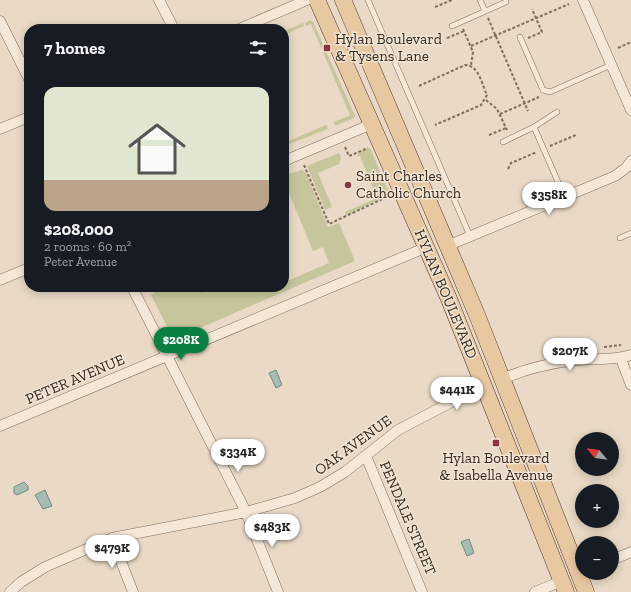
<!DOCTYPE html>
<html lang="en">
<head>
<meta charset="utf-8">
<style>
	body { margin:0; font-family:"Zilla Slab",serif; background:#242831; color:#f1f3f6; height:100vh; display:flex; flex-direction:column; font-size:15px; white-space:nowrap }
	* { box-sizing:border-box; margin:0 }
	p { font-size:13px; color:#9ea1a6 }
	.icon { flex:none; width:22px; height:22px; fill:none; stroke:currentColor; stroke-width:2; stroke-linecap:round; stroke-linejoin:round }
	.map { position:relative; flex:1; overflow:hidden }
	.details { position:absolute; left:24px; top:24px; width:265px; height:268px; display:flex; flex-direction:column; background:#171b24; border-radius:16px; box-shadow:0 2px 10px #0003 }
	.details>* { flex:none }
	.needle { width:26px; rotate:299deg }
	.tools { position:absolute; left:575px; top:432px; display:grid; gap:8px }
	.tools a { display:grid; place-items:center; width:44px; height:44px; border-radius:50%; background:#171b24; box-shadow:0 2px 10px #0003; font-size:20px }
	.price { position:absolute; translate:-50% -34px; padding:0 9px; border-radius:14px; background:#fff; color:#222; font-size:13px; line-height:26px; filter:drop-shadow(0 1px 2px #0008) }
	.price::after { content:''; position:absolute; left:50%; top:24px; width:12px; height:9px; margin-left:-6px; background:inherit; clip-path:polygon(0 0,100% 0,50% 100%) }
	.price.current { background:#0b8043; color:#fff }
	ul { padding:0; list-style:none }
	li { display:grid; align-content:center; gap:8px; height:212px; padding:0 20px }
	li span { display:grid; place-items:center; height:124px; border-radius:12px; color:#555 }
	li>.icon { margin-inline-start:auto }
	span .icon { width:72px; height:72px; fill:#fffc; stroke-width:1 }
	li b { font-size:17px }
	h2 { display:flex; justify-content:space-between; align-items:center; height:48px; padding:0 20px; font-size:17px }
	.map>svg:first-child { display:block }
</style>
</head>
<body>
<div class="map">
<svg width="631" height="592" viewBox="0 0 631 592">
	<rect width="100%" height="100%" fill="#e9d9c6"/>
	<!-- green -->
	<path fill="#c6c59b" d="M310,20L313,22L355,116L354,118L335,126L334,122L350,115L311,24L306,26L305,23Z
		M303,23L304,26L284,35V31Z
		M326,125L328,129L284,146V143Z
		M370,148L390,194L346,216L345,212L377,198L360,156L357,157L359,152Z
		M339,153L341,157L339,164L318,173L332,207L325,210L307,166Z
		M302,170L306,173L328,227L339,223L355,261L181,336L176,338L172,336L151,295L162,287H203L206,293L219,287H284V275L287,281L329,263L323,247L313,251L286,186L284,187V175Z"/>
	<!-- water -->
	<path fill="#a7bdb3" stroke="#6e8a7f" d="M276,370L282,385L276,388L269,373Z
		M24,482L28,486V490L17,495L14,493V487Z
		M45,490L52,506L43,509L35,495Z
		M469,539L474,553L467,556L461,542Z"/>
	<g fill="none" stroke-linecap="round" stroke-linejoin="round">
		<!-- service casing -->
		<g stroke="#826c5d" stroke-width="6">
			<path id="service" d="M368,0L470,236
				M480,0L485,11
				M452,26L506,2
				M520,37L543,90L550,92L611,65
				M534,127L565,198
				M503,142L534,127L557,112
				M620,238L631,233"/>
		</g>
		<!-- minor casing -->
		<g stroke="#826c5d" stroke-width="11">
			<path id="minor" d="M159,0L174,29
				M583,0L631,110
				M0,21L29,79
				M239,29L307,0
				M0,129L29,117
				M284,161L372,124
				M447,246L615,176L626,168L631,161
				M0,280L29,268
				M132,287L246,512L278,592
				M621,359L631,385
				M502,379C525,369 551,363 576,360C594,358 614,361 631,355
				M0,426L427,247
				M366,456L422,592
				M112,538L133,592
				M612,560L631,552
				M10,592L21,582L45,567L112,538L246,512L295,498L320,487L345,472L398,430L484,385
				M535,592L562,581"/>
		</g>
		<!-- primary casing -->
		<g stroke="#513b31" stroke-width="17">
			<path id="primary" d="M317,0L449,299L566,592
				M343,0L477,315L586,592"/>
		</g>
		<!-- path -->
		<path stroke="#826c5d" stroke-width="2" stroke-dasharray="3 2" stroke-linecap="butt" d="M435,7L452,0
			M488,18L528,111
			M463,29L473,52L471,65
			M447,38L464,31
			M528,38L542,32L532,9
			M471,46L569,4
			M618,48L631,42
			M419,86L465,65C479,65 482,85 487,95L481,105L435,125
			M486,100L497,109L507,130
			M500,114L539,97
			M489,135L506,128
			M550,146L576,135
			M345,147L349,156L368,148
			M304,165L329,224L389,196
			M508,169L511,163L537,152
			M604,347L621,345"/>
		<!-- service -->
		<use href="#service" stroke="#f5e8d8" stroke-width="5"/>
		<!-- minor -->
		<use href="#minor" stroke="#f5e8d8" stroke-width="10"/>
		<!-- primary -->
		<use href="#primary" stroke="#e8c8a1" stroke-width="16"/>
	</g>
	<!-- markers -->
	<g fill="#8b3441" stroke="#f1e5d4" stroke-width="1.5">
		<rect x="323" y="44" width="8" height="8" rx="2"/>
		<circle cx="348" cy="185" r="4"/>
		<rect x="492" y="439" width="8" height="8" rx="2"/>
	</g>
	<g text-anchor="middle" stroke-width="3" stroke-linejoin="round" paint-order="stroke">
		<!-- poi labels -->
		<g font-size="15" fill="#342720" stroke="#f1e5d4" text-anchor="start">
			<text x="335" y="44">Hylan Boulevard<tspan x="335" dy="17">&amp; Tysens Lane</tspan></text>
			<text x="356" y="181">Saint Charles<tspan x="356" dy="17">Catholic Church</tspan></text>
			<text x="496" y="463" text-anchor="middle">Hylan Boulevard<tspan x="496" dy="17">&amp; Isabella Avenue</tspan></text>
		</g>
		<!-- street labels -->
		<g font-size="15" fill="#342720" stroke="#f1e5d4">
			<text transform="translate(446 294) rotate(67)" y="5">HYLAN BOULEVARD</text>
			<text transform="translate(75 379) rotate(-23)" y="5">PETER AVENUE</text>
			<text transform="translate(353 445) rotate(-36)" y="5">OAK AVENUE</text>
			<text transform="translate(408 518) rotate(67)" y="5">PENDALE STREET</text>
		</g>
	</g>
</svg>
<div class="tools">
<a><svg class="needle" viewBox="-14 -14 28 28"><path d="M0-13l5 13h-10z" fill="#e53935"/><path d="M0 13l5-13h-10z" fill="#9ea1a6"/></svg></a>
<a>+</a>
<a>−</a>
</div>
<b class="price" style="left:549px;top:216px">$358K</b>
<b class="price current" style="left:181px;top:361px">$208K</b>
<b class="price" style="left:570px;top:372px">$207K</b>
<b class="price" style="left:457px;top:411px">$441K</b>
<b class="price" style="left:238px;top:473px">$334K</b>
<b class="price" style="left:272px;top:548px">$483K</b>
<b class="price" style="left:112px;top:569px">$479K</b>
<section class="details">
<h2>7 homes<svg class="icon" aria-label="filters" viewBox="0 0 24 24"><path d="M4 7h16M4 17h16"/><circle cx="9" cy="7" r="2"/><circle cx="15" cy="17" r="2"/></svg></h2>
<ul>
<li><span style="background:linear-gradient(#dfe7d0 75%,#b9a48a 0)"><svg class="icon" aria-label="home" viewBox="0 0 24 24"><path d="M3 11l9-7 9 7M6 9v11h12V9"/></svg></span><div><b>$208,000</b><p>2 rooms · 60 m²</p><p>Peter Avenue</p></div></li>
</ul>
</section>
</div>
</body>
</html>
